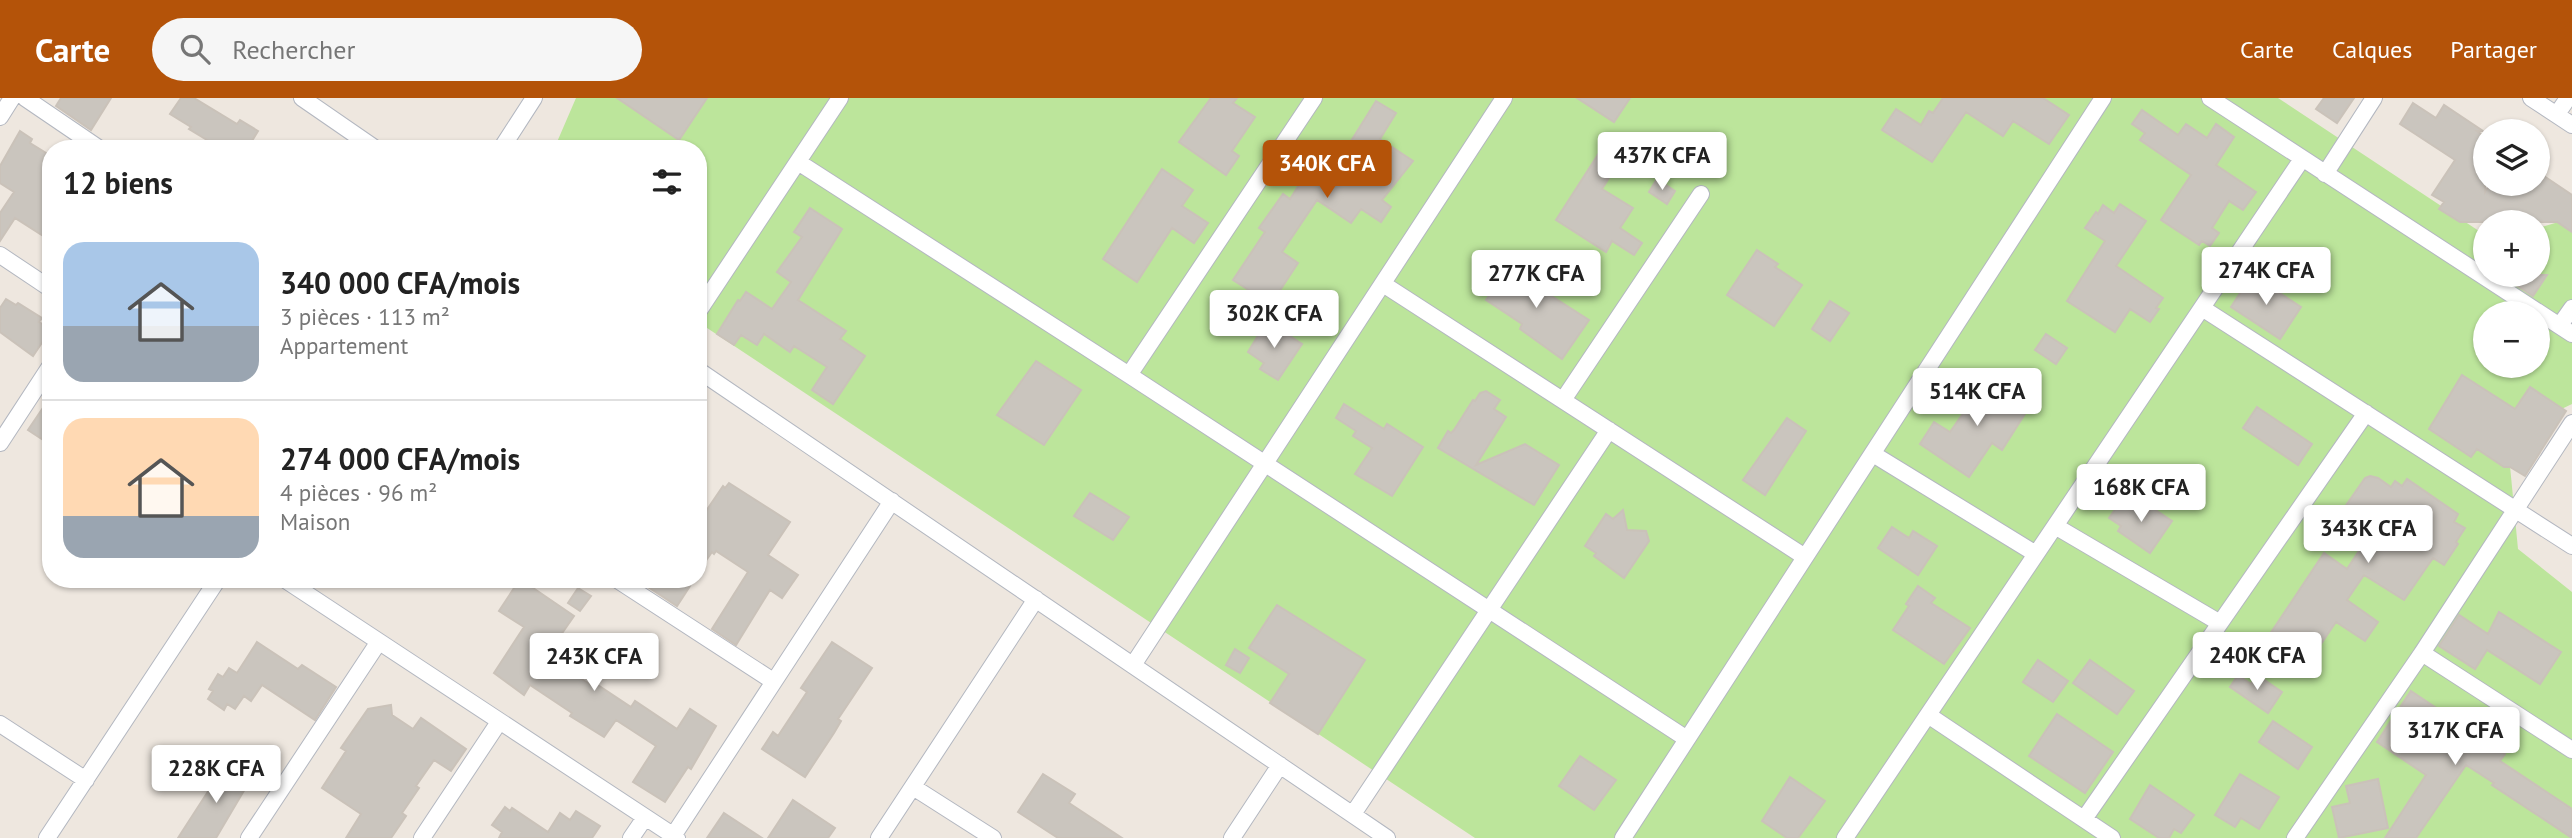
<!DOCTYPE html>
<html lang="fr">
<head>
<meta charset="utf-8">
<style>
	body { margin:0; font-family:"PT Sans",sans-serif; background:#f6f6f6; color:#222; height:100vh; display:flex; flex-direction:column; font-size:26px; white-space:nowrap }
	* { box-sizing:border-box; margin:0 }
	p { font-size:23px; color:#767676 }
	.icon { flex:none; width:38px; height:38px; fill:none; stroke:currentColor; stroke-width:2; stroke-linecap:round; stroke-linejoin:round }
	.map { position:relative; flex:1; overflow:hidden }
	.drawer { position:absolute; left:42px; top:42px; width:665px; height:448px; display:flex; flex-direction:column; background:#fff; border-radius:28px; box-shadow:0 2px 5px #0004 }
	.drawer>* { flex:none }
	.fabs { position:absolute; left:2473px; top:21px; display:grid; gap:14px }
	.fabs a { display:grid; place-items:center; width:77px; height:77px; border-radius:50%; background:#fff; box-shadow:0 2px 5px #0004; font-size:35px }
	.price { position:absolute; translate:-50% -60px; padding:0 16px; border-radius:7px; background:#fff; color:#222; font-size:23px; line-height:46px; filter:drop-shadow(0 2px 4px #0008) }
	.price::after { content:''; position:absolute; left:50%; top:42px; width:21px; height:16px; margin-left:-10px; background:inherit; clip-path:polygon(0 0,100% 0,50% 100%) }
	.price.selected { background:#b45309; color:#fff }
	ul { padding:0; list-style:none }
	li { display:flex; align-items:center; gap:21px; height:175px; padding:0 21px }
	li+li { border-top:2px solid #e0e0e0 }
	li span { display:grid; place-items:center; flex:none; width:196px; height:140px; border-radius:21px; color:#555 }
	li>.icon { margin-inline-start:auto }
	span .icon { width:84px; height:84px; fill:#fffc; stroke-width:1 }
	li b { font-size:30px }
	h2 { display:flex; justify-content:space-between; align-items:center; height:84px; padding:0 21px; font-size:30px }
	header { display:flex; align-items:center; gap:42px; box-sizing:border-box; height:98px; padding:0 35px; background:#b45309; color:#fff }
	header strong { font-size:33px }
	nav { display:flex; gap:38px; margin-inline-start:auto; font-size:24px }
	.search { width:490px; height:63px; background:#f6f6f6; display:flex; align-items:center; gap:18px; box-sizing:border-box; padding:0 24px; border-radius:38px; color:#767676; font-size:26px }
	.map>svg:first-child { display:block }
</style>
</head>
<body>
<header>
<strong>Carte</strong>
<div class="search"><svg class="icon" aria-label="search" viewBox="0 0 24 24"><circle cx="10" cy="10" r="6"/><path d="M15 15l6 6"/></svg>Rechercher</div>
<nav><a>Carte</a><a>Calques</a><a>Partager</a></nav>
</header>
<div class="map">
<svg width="2572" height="740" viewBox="0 0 2572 740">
	<rect width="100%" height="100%" fill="#eee7df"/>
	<!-- green -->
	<path fill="#bce59b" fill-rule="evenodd" d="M576,0H2278L2485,137V177H2538V130L2572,120V306L2507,337L2518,451L2572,494V740H1475L698,224V51H554ZM2485,215H2538V268H2485Z"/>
	<!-- building -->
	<path fill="#cac5be" stroke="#cac2b9" stroke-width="2" d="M61,0H111L91,32L56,8Z
		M181,0H194L237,26L240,22L258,33L247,51H222L189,31L191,29L170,16Z
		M617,0H707L679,42Z
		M1211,0H1237L1233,5L1255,19L1232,53L1239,58L1226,77L1179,44Z
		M1577,0H1630L1614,24Z
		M1943,0H2043L2069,17L2049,46L2013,23L2003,38L1966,14L1932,64L1882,32L1896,11L1921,27L1929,13L1933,15Z
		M2324,0H2354L2337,25L2316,11Z
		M1376,3L1396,15L1380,41L1413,63L1382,102L1391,109L1381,124L1361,111L1351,125L1317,102L1282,154L1298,165L1269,209L1256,201L1258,198L1233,182L1265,134L1259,130L1283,96L1290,101L1326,45L1343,56Z
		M2413,5L2436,20L2444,7L2483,33H2477L2485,39V94L2490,86H2538V74L2572,97V134L2557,124H2460L2439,111L2444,104L2432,97L2455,62L2400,26Z
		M2142,12L2178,37L2186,26L2207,40L2216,26L2234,39L2216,67L2256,94L2243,112L2229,103L2212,130L2219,135L2210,148L2202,143L2199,147L2161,122L2191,77L2140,42L2145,35L2132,26Z
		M20,33L32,41L30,45L51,58V143L15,120L0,143V115L14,94L0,85V68Z
		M1601,52L1619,64L1602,91L1633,110L1620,130L1642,145L1634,157L1612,143L1606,154L1556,122Z
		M1162,71L1193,92L1182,108L1208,125L1194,145L1172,130L1137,184L1103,161Z
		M1657,81L1675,93L1667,106L1649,94Z
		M2120,106L2146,123L2116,168L2163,200L2156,210L2159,211L2150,224L2130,211L2115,234L2067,203L2105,143L2085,130L2096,114L2098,116L2103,107L2114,115Z
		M810,110L842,131L798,202L846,233L840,241L865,258L833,306L812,292L827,269L794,248L790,254L764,236L757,247L741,237L734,247L717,236L738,202L740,203L746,194L772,211L791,184L777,174L802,139L794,134Z
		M1757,152L1778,166L1775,169L1802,187L1774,228L1727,197Z
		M1507,163L1542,186L1539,190L1589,222L1562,261L1520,231L1522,226L1486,202L1492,193L1489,190Z
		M2252,177L2301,209L2280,241L2231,209Z
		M2501,177H2547L2533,198Z
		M6,201L16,207L18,205L42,220L39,224L51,231L33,258L0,234V210Z
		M1830,203L1849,215L1830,243L1812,231Z
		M1267,223L1302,246L1278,282L1260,271L1264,265L1248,254Z
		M2046,236L2067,250L2056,266L2035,252Z
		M1036,263L1081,292L1044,347L997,317Z
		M1993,273L2006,282L2000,292L2028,311L2002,352L1992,345L1969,379L1920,346L1934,324L1950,334Z
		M2462,277L2515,311L2530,289L2566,313L2525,378L2510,369H2504L2477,351L2471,359L2429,331Z
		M1486,293L1500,302L1494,311L1506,319L1476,367L1525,346L1559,367L1534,407L1438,350L1448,333L1451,335L1454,332L1473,302L1475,303L1480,295Z
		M51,298V334L45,343L28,332Z
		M1344,306L1384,331L1387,326L1423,349L1392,398L1355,376L1372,350L1353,338L1356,333L1336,320Z
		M2257,309L2312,346L2298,367L2243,330Z
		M1787,320L1806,333L1765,397L1743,382Z
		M2370,378L2378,380L2391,389L2395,383L2402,388L2407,381L2458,416L2454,424L2465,430L2456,444L2458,446L2444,467L2433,460L2404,502L2364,477L2347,502L2378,524L2365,543L2336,524L2304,571L2264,545L2324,455L2347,471L2370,436L2340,416L2365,380Z
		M729,385L790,424L768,457L798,477L782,500L770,492L736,547L712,531L748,474L716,453L714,456L712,454L698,474V425L723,388L725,390Z
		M1090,395L1129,419L1113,442L1074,418Z
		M2131,401L2149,413L2151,409L2172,423L2150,455L2118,433L2121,428L2109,420L2119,406L2126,410Z
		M1623,412L1627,432L1646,433L1649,443L1624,480L1594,458L1596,455L1585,448L1606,416L1613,421Z
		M1892,429L1909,440L1913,433L1937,448L1918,477L1878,450Z
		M520,481L574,518L549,554L551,555L548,560L591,587L593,584L631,609L635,603L677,631L690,611L716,628L691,671L688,669L665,704L633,684L656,648L616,622L604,639L570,618L572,615L530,587L524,597L494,575L524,529L499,513Z
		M636,481H679L690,488L677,508Z
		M1918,488L1935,500L1931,505L1970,530L1944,566L1893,532L1909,508L1906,506Z
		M578,490L591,498L580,513L568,505Z
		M1277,507L1365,562L1318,636L1270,605L1289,576L1249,550Z
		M2499,514L2561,554L2540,586L2487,552L2475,571L2439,548L2459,517L2488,536Z
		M257,544L298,571L302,567L336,589L315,622L262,587L251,603L244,598L235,611L227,606L224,612L208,601L213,593L209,591L218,576L223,579L229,570L237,575Z
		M832,544L872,570L838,621L841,623L834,635L805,679L762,651L773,634L778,638L807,594L801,590Z
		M1235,551L1249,560L1240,575L1226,567Z
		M2038,562L2068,583L2053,604L2023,584Z
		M2090,562L2134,593L2117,616L2073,585Z
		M2238,577L2251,586L2257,577L2282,594L2268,615L2230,589Z
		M2411,593L2505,656L2500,663L2572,711V740L2492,687L2494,685L2466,667L2416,740H2385L2426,677L2377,644Z
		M391,607L392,617L413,631L421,620L466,651L451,673L434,662L416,688L419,690L402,715L406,718L391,740H346L361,716L322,690L346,653L341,650L368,611Z
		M2057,616L2113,654L2085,695L2029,658Z
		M2273,623L2312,649L2298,671L2259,644Z
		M1580,658L1616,682L1594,712L1559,688Z
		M220,665L249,684L216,740H178L209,692L205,690Z
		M1043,676L1075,696L1069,705L1122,740H1058L1018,714Z
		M2240,676L2279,699L2259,731L2241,720L2235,729L2215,717Z
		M1790,679L1825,703L1798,740H1787L1762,723Z
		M2378,681L2388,730L2339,740L2332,709L2350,705L2346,688Z
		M2150,687L2194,717L2181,735L2174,731L2169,740H2159L2130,721Z
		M793,702L835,730L828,740H768Z
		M505,709L510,713L512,710L548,734L560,715L570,722L576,713L600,728L592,740H499L502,734L492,727Z
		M724,715L762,740H707Z"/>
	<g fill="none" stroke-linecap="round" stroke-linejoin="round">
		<!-- street casing -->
		<g stroke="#b3b7c0" stroke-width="18">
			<path id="street" d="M25,0L100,51
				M302,0L376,51
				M2210,0L2572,236
				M2531,0L2572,27
				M2557,16L2568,0
				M0,19L12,0
				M501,51L534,0
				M798,64L1129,277L1687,641
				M2325,76L2374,0
				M0,157L51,191
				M1383,186L1805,459
				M2202,210L2572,448
				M698,214L840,0
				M2560,227L2572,210
				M698,272L1387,740
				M1129,277L1314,0
				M1563,302L1701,96
				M0,345L51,267
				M1873,356L2036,456
				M2055,428L2220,525
				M284,481L677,740
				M616,481L773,583
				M2422,555L2572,652
				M1133,567L1504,0
				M1928,617L2112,740
				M0,626L86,682
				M913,689L993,740
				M1353,716L1609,332
				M2084,721L2366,315
				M673,738L892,403
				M47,740L218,481
				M249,740L378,545
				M422,740L499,624
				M631,740L644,721
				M879,740L1036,501
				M1232,740L1280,667
				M1623,740L2103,0
				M1845,740L2302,61
				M2295,740L2422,555L2572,325"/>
		</g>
		<!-- street -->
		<use href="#street" stroke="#fff" stroke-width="16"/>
	</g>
</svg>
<div class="fabs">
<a><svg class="icon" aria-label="layers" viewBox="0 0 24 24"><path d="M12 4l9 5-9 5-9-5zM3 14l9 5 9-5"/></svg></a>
<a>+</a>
<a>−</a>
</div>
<b class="price" style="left:1662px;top:94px">437K CFA</b>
<b class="price selected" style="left:1327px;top:102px">340K CFA</b>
<b class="price" style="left:2266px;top:209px">274K CFA</b>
<b class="price" style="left:1536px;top:212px">277K CFA</b>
<b class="price" style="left:1274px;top:252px">302K CFA</b>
<b class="price" style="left:1977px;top:330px">514K CFA</b>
<b class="price" style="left:2141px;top:426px">168K CFA</b>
<b class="price" style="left:2368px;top:467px">343K CFA</b>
<b class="price" style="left:2257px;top:594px">240K CFA</b>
<b class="price" style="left:594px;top:595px">243K CFA</b>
<b class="price" style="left:2455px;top:669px">317K CFA</b>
<b class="price" style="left:216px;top:707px">228K CFA</b>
<section class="drawer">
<h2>12 biens<svg class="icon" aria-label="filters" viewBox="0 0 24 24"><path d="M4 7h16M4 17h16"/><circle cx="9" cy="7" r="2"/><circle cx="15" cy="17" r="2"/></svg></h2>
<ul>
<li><span style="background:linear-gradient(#a9c7e8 60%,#9aa5b1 0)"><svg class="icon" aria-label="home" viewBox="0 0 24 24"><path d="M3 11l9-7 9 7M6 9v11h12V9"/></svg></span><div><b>340 000 CFA/mois</b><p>3 pièces · 113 m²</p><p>Appartement</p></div></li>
<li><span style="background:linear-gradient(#ffd9b3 70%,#9aa5b1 0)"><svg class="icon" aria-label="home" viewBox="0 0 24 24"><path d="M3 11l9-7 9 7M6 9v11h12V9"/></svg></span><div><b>274 000 CFA/mois</b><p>4 pièces · 96 m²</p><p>Maison</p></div></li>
</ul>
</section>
</div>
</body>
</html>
